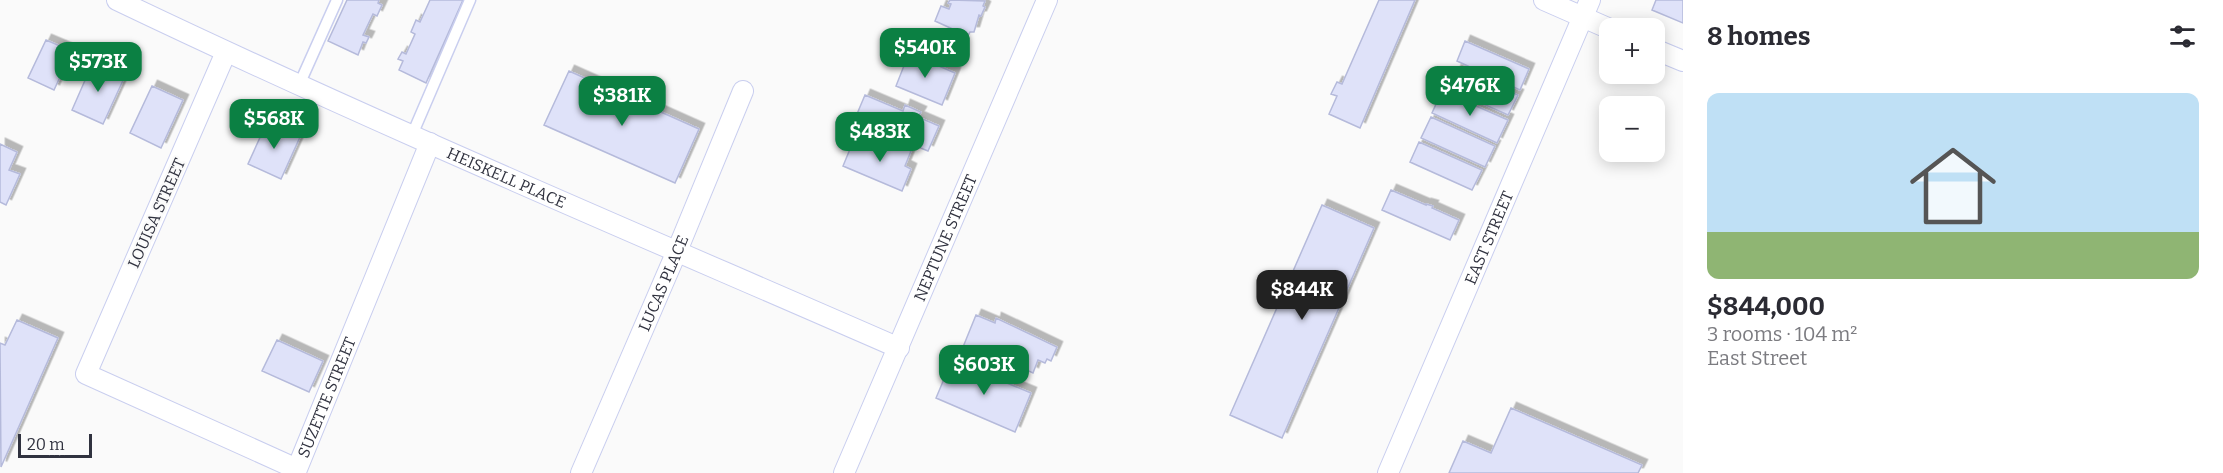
<!DOCTYPE html>
<html lang="en">
<head>
<meta charset="utf-8">
<style>
	body { margin:0; font-family:Bitter,serif; background:#f2f2f3; color:#2b2b33; height:100vh; display:flex; flex-direction:column; font-size:22px; white-space:nowrap }
	* { box-sizing:border-box; margin:0 }
	p { font-size:20px; color:#7c7c81 }
	.icon { flex:none; width:33px; height:33px; fill:none; stroke:currentColor; stroke-width:2; stroke-linecap:round; stroke-linejoin:round }
	.map { position:relative; flex:1; overflow:hidden }
	.side { display:flex; flex-direction:column; background:#fff; width:540px }
	.side>* { flex:none }
	.fabs { position:absolute; left:1599px; top:18px; display:grid; gap:12px }
	.fabs a { display:grid; place-items:center; width:66px; height:66px; border-radius:12px; background:#fff; box-shadow:0 3px 15px #0003; font-size:30px }
	.scale { position:absolute; left:18px; bottom:15px; width:74px; box-sizing:border-box; padding-left:6px; border:3px solid #30323f; border-top:0; font-size:16px; line-height:21px; white-space:nowrap; color:#30323f; -webkit-text-stroke:4px #fafafa; paint-order:stroke }
	.price { position:absolute; translate:-50% -51px; padding:0 14px; border-radius:12px; background:#0b8043; color:#fff; font-size:20px; line-height:39px; filter:drop-shadow(0 2px 3px #0008) }
	.price::after { content:''; position:absolute; left:50%; top:36px; width:18px; height:14px; margin-left:-9px; background:inherit; clip-path:polygon(0 0,100% 0,50% 100%) }
	.price.selected { background:#222; color:#fff }
	ul { padding:0; list-style:none }
	li { display:grid; align-content:center; gap:12px; height:318px; padding:0 24px }
	li+li { border-top:2px solid #e1e1e2 }
	li span { display:grid; place-items:center; height:186px; border-radius:12px; color:#555 }
	li>.icon { margin-inline-start:auto }
	span .icon { width:108px; height:108px; fill:#fffc; stroke-width:1 }
	li b { font-size:26px }
	h2 { display:flex; justify-content:space-between; align-items:center; height:72px; padding:0 24px; font-size:26px }
	main { display:flex; flex:1; min-height:0 }
	.map>svg:first-child { display:block }
</style>
</head>
<body>
<main>
<div class="map">
<svg width="1683" height="473" viewBox="0 0 1683 473">
	<defs>
		<filter id="shadow"><feDropShadow dx="5.5" dy="-5.5" stdDeviation="0" flood-color="#0004"/></filter>
	</defs>
	<rect width="100%" height="100%" fill="#fafafa"/>
	<!-- building -->
	<path fill="#dfe2f9" stroke="#b5badb" stroke-width="1.5" filter="url(#shadow)" d="M347,0H379L378,3L382,5L377,16L373,14L363,35L369,37L366,43L363,42L358,55L328,41Z
		M430,0H463L426,83L399,70L403,61L398,59L402,52L406,54L415,34L411,32L416,20L420,22Z
		M950,0L985,1L983,6L985,7L981,16L979,15L974,32H970L968,36L935,21L941,6L949,9L951,4L948,3Z
		M1379,0H1415L1360,128L1329,114L1337,96L1331,94L1337,82L1342,84Z
		M1656,0H1683V23L1652,10Z
		M46,40L72,51L54,90L28,78Z
		M1465,41L1529,69L1520,90L1457,61Z
		M909,53L955,73L942,105L896,86Z
		M93,62L125,76L103,124L72,110Z
		M1457,68L1518,95L1508,115L1447,88Z
		M569,71L699,129L675,183L544,125Z
		M152,86L183,100L161,148L130,133Z
		M1442,91L1508,120L1497,143L1432,113Z
		M865,95L903,111L905,105L921,112L918,117L939,126L928,151L854,121Z
		M1431,117L1495,146L1485,167L1421,138Z
		M267,122L300,137L281,179L248,164Z
		M855,137L886,150L889,142L911,151L905,166L911,169L902,191L843,166Z
		M1419,142L1482,170L1472,190L1410,162Z
		M0,144L17,152L9,170L20,174L6,205L0,202Z
		M1391,190L1426,205V204L1433,206L1432,208L1459,220L1450,240L1382,210Z
		M1322,205L1374,228L1282,438L1230,415Z
		M976,315L995,323L996,318L1057,347L1051,361L1047,359L1045,363L1038,360L1033,373L1009,362L1008,365L993,359L991,364L985,361L987,357L963,347Z
		M17,320L58,338L1,467L0,343L5,345Z
		M277,340L323,361L309,392L262,371Z
		M952,360L1031,393L1015,432L936,398Z
		M1511,408L1642,465L1638,473H1449L1463,441L1491,453Z"/>
	<g fill="none" stroke-linecap="round" stroke-linejoin="round">
		<!-- service casing -->
		<g stroke="#c9ceef" stroke-width="13">
			<path id="service" d="M299,85L337,0
				M412,135L470,0"/>
		</g>
		<!-- minor casing -->
		<g stroke="#c9ceef" stroke-width="22">
			<g id="minor">
				<path id="s1" d="M117,0C374,123 638,234 899,348"/>
				<path d="M1544,0L1610,29"/>
				<path d="M1654,49L1683,61"/>
				<path id="s2" d="M226,52L86,374L297,469L430,143"/>
				<path id="s3" d="M581,473L677,251L743,91"/>
				<path id="s4" d="M844,473L1047,0"/>
				<path id="s5" d="M1388,473L1590,0"/>
			</g>
		</g>
		<!-- service -->
		<use href="#service" stroke="#fff" stroke-width="10"/>
		<!-- minor -->
		<use href="#minor" stroke="#fff" stroke-width="20"/>
	</g>
	<g text-anchor="middle" stroke-width="4.5" stroke-linejoin="round" paint-order="stroke">
		<!-- street labels -->
		<g font-size="16" fill="#30323f" stroke="#fafafa">
			<text dy="6" stroke="none"><textPath href="#s1" startOffset="428">HEISKELL PLACE</textPath></text>
			<text transform="translate(156 213) rotate(-66)" y="6">LOUISA STREET</text>
			<text dy="6" stroke="none"><textPath href="#s4" startOffset="256">NEPTUNE STREET</textPath></text>
			<text dy="6" stroke="none"><textPath href="#s5" startOffset="256">EAST STREET</textPath></text>
			<text dy="6" stroke="none"><textPath href="#s3" startOffset="207">LUCAS PLACE</textPath></text>
			<text dy="6" stroke="none"><textPath href="#s2" startOffset="660">SUZETTE STREET</textPath></text>
		</g>
	</g>
</svg>
<div class="fabs">
<a>+</a>
<a>−</a>
</div>
<div class="scale">20 m</div>
<b class="price" style="left:925px;top:79px">$540K</b>
<b class="price" style="left:98px;top:93px">$573K</b>
<b class="price" style="left:1470px;top:117px">$476K</b>
<b class="price" style="left:622px;top:127px">$381K</b>
<b class="price" style="left:274px;top:150px">$568K</b>
<b class="price" style="left:880px;top:163px">$483K</b>
<b class="price selected" style="left:1302px;top:321px">$844K</b>
<b class="price" style="left:984px;top:396px">$603K</b>
</div>
<section class="side">
<h2>8 homes<svg class="icon" aria-label="filters" viewBox="0 0 24 24"><path d="M4 7h16M4 17h16"/><circle cx="9" cy="7" r="2"/><circle cx="15" cy="17" r="2"/></svg></h2>
<ul>
<li><span style="background:linear-gradient(#bfe0f5 75%,#8fb573 0)"><svg class="icon" aria-label="home" viewBox="0 0 24 24"><path d="M3 11l9-7 9 7M6 9v11h12V9"/></svg></span><div><b>$844,000</b><p>3 rooms · 104 m²</p><p>East Street</p></div></li>
</ul>
</section>
</main>
</body>
</html>
